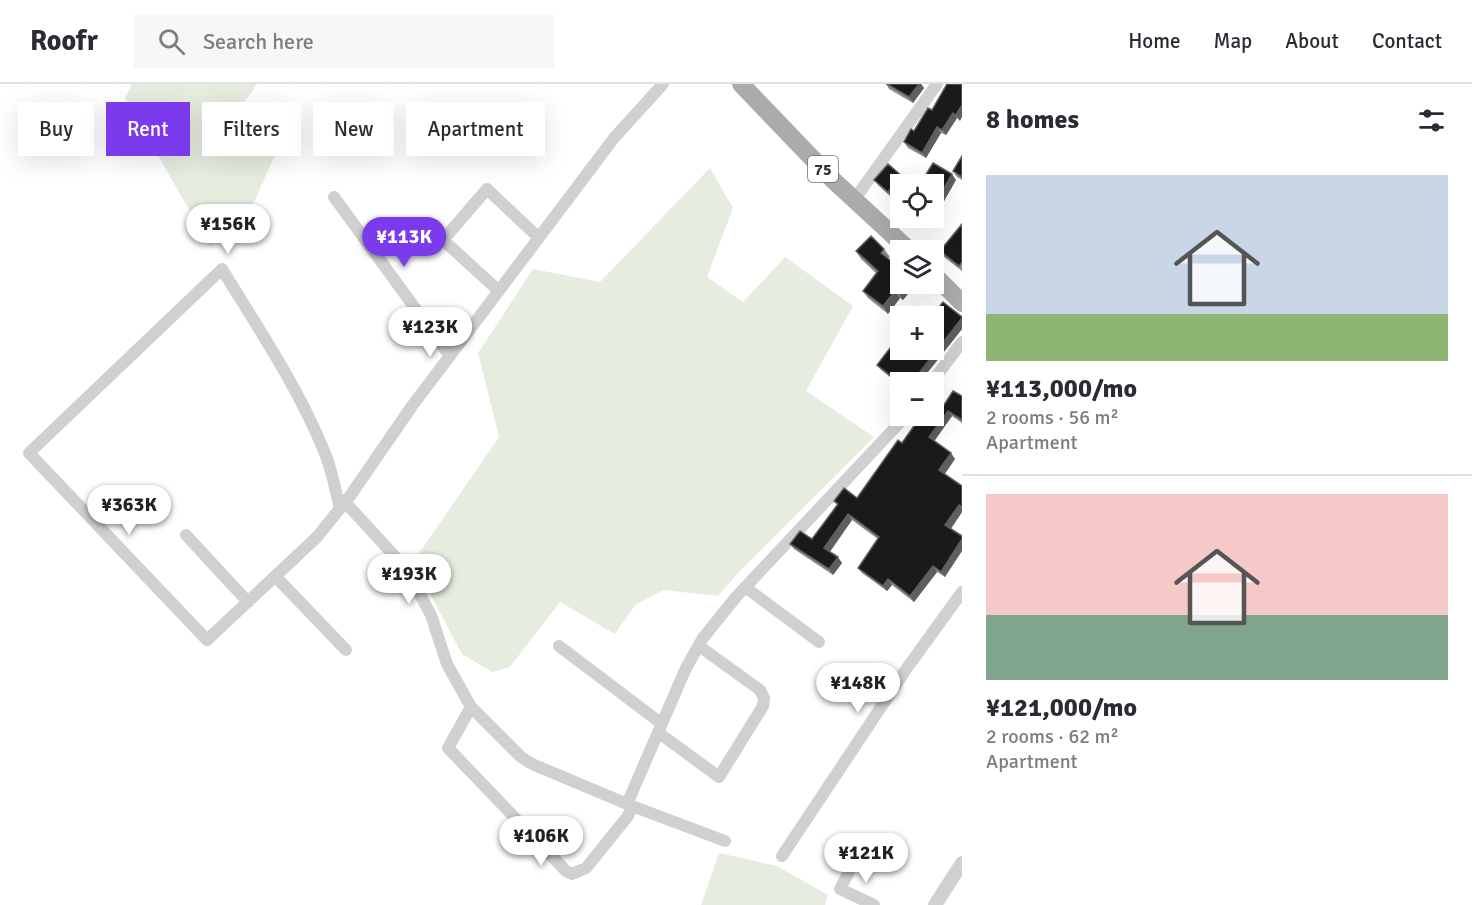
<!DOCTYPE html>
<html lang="en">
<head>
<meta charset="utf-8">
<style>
	body { margin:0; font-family:Signika,sans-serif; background:#f7f7f7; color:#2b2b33; height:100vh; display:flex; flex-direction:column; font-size:22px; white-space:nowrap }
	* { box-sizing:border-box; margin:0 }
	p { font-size:20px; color:#7c7c81 }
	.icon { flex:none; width:33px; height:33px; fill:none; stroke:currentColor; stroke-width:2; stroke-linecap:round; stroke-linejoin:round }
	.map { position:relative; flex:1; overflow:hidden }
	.details { display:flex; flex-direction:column; background:#fff; width:510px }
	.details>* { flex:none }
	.banner { position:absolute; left:18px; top:18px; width:570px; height:54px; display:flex; gap:12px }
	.fabs { position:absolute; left:890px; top:90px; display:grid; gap:12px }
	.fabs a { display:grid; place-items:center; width:54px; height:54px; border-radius:0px; background:#fff; box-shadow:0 6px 24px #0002; font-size:30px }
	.price { position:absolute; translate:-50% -51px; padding:0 14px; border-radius:21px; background:#fff; color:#222; font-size:20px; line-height:39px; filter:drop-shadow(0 2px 3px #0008) }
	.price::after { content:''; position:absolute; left:50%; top:36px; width:18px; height:14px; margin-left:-9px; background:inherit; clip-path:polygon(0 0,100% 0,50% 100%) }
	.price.active { background:#7c3aed; color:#fff }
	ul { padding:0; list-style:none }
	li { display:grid; align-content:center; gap:12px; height:318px; padding:0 24px }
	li+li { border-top:2px solid #e1e1e2 }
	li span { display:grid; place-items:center; height:186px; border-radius:0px; color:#555 }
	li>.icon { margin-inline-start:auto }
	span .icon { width:108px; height:108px; fill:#fffc; stroke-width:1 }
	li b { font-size:26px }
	h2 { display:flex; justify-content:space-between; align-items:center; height:72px; padding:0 24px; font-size:26px }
	.pill { padding:0 21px; border-radius:0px; background:#fff; box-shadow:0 6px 24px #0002; font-size:21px; line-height:54px }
	.pill.active { background:#7c3aed; color:#fff }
	header { display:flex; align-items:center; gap:36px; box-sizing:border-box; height:84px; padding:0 30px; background:#fff; border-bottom:2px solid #e1e1e2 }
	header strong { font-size:28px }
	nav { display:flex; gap:33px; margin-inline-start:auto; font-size:21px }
	.search { width:420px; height:54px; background:#f7f7f7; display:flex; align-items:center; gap:15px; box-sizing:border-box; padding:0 21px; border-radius:0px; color:#7c7c81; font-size:22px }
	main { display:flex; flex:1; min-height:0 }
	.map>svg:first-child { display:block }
</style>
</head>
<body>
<header>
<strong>Roofr</strong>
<div class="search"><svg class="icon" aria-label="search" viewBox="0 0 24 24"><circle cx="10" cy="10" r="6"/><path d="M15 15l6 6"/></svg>Search here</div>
<nav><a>Home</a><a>Map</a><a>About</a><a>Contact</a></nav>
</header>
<main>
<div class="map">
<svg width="962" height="821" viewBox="0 0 962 821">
	<rect width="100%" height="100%" fill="#fff"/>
	<!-- green -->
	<path fill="#e6ecdf" d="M132,0H257L241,23L275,71L247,134L210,162L125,14Z
		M710,84L733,124L707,193L743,218L785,173L853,222L806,307L874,353L736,491L718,512L664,506L635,521L615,550L560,518L510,583L492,588L462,570L413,478L499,353L478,269L533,185L600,198Z
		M719,769L777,782L828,811L825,821H701Z"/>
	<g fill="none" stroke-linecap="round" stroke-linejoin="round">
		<!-- minor -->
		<path stroke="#d0d0d0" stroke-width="12" d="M334,113L450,272
			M854,116L937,0
			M499,207L443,156L487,105L539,154
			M932,298L962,258
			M345,418L399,477L411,494L431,531L447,580L471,623L521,673L532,680L632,722L725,757
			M340,425C335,405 332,385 324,367C298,303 258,244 222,185L29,369L207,556L317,453L350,412L412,322L614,54L663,0
			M186,451L248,518
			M275,492L346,566
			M745,503L819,558
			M559,562L662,640
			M471,623L448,664L566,787L572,790L586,784L628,732L632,722
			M659,649L719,693L763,622L764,614L760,606L699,562
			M627,720L686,584L703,554L736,513L906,332
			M782,772L907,584L962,508
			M852,782L840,805L874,821"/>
		<!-- tertiary -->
		<path stroke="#d0d0d0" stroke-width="14" d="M935,821L962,779"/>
		<!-- primary -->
		<path stroke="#ababab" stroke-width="18" d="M741,0L833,96L909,166
			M933,190L962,219"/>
	</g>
	<!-- wall -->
	<path fill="#8c8c8c" d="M886,0H921L924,4L913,19L889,5Z
		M947,0L960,37L957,34L946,51L941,49L926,74L908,64L904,58L932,26Z
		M962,72V96L957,93L953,87Z
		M902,92L906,98L904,100H900L892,114L878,101L874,96Z
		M962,140V187L944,173L940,167Z
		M884,165L890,173L888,174L916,200L903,216L900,214L888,230L868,214L863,207L876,189L861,175L856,167Z
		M933,231L962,233V245L920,298H900V301L881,286L877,281L900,266H933Z
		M962,312V339L952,332L934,357L955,375L945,390L962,402V428L951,445L945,493L937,488L914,518L892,501L887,507L862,489L858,484L878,455L852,436L830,468L842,479L833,491L794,465L790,460L812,455L837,421L834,417L857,414L902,359L944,321Z"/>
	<!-- shaded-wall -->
	<path fill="#5f5f5f" d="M919,0H921L924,4L913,19L909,13Z
		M962,21V33L960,37L956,31Z
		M953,29L957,34L946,51L942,46Z
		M937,43L941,49L926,74L922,69Z
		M952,90L956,96L938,128L934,122Z
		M902,92L906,98L904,100H900V105L892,114L888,108Z
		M905,200H916L903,216L898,208Z
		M895,207L900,214L888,230L883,222Z
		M962,234V245L920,298H912Z
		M948,327L952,332L933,359L929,353Z
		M951,369L955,375L943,392L939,386Z
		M959,421L962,425V428L949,447L945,441Z
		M848,430L852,436L828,470L824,464Z
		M962,455V467L945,493L941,488Z
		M838,473L842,479L833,491L829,485Z
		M933,482L937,488L914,518L910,512Z
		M888,495L892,501L887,507L883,502Z"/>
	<!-- building -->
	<path fill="#1a1a1a" stroke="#5f5f5f" stroke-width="1.5" d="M887,0H919L909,13Z
		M947,0H962V21L956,31L953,29L942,46L937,43L922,69L904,58L911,45L914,47L928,24L932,26Z
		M962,72V93L953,87Z
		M933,79L952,90L934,122L933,121V100H920Z
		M888,80L902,92L888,108L874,96Z
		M962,140V178L959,182L940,167Z
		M871,152L884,165L881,169L900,184V200H905L898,208L895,207L883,222L863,207L878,187L856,167Z
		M943,218L962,233V234L912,298L900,299L877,281L900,251V266H933V232H928L930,230L933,231Z
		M953,307L962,312V336L948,327L929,353L951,369L939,386L962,402V423L959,421L945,441L962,452V455L941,488L933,482L910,512L888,495L883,502L858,484L879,453L848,430L824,464L838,473L829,485L790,460L800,447L812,455L838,420L834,417L844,404L857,414L898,356L902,359L921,332H933V313L944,321Z"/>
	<g text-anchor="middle" stroke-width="6" stroke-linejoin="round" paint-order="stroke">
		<!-- shield labels -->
		<rect fill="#fff" stroke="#707070" stroke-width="1.5" x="808" y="72" width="30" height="26" rx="4.5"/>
		<g font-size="16" font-weight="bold" fill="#333">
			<text x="823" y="91">75</text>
		</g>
	</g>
</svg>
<div class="fabs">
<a><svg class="icon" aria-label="locate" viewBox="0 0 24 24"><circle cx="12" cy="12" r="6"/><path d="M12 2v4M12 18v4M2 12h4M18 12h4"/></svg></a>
<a><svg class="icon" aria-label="layers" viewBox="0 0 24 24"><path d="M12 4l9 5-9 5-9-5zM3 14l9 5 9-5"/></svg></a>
<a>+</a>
<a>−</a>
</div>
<b class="price" style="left:228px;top:171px">¥156K</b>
<b class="price active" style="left:404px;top:184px">¥113K</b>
<b class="price" style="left:430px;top:274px">¥123K</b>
<b class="price" style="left:129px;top:452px">¥363K</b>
<b class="price" style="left:409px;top:521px">¥193K</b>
<b class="price" style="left:858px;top:630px">¥148K</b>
<b class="price" style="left:541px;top:783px">¥106K</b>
<b class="price" style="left:866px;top:800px">¥121K</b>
<div class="banner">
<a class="pill">Buy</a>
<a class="pill active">Rent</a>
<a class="pill">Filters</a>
<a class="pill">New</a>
<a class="pill">Apartment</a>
</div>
</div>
<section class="details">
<h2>8 homes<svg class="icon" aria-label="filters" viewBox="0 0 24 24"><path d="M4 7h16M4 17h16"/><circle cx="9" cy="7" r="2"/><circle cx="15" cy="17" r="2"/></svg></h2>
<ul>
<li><span style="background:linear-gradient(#c9d6e8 75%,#8fb573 0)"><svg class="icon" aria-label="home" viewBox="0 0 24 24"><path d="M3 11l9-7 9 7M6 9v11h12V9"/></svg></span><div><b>¥113,000/mo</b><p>2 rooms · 56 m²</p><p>Apartment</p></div></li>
<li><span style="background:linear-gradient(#f6c9c9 65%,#7fa58c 0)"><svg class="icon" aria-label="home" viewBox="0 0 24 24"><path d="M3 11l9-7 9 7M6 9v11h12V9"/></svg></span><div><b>¥121,000/mo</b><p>2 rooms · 62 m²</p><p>Apartment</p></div></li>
</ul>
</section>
</main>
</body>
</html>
